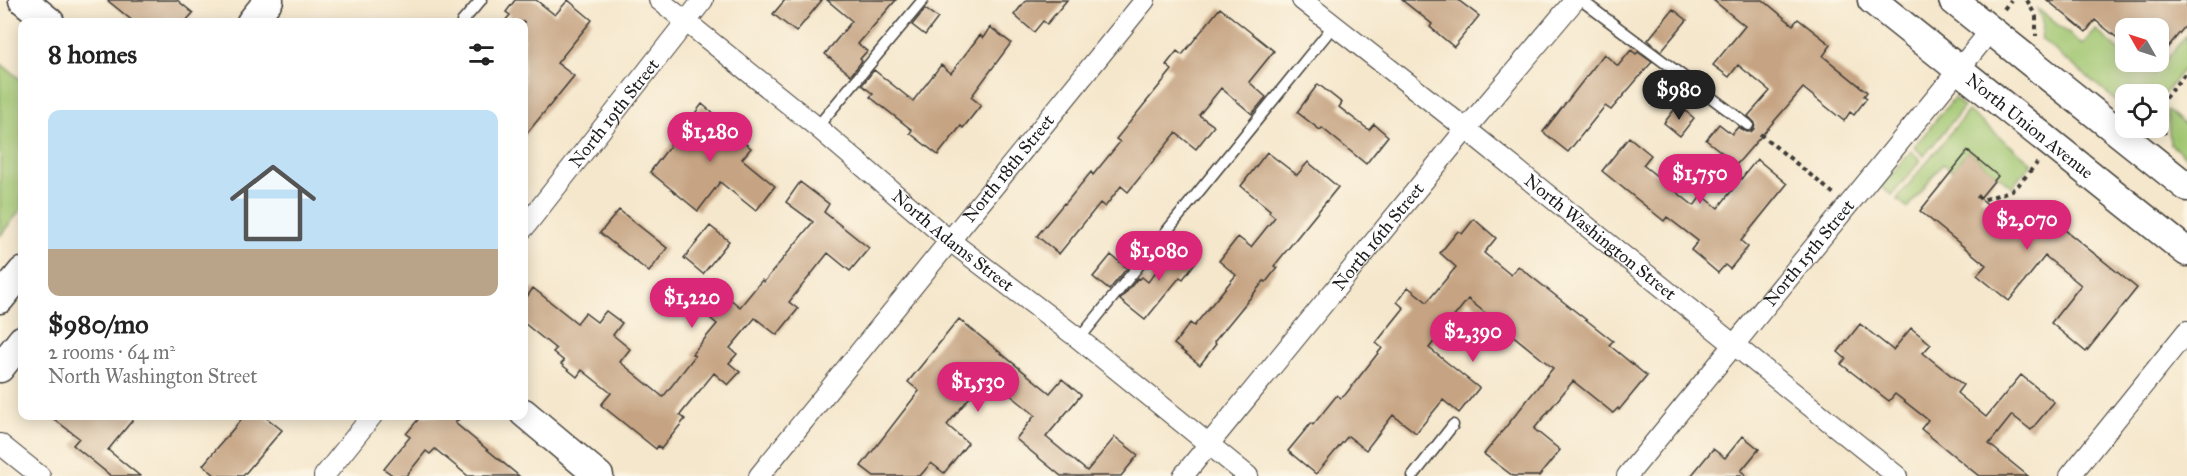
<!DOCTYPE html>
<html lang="en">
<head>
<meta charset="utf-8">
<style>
	body { margin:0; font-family:"IM FELL Great Primer",serif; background:#f2f2f2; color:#222; height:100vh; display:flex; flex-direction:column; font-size:22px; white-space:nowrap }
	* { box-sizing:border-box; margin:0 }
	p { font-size:20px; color:#767676 }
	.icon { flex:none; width:33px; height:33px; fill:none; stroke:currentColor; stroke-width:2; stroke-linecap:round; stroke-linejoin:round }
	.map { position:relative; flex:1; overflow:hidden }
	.details { position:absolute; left:18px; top:18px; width:510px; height:402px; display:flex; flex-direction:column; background:#fff; border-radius:12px; box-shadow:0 3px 15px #0003 }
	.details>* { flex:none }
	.needle { width:39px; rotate:309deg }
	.controls { position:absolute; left:2115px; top:18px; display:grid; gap:12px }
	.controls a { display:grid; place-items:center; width:54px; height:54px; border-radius:12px; background:#fff; box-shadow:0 3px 15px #0003; font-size:30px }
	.price { position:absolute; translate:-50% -51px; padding:0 14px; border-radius:21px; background:#db2777; color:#fff; font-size:20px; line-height:39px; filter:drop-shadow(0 2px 3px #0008) }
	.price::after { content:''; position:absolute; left:50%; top:36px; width:18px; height:14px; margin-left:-9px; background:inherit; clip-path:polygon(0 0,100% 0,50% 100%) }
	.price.active { background:#222; color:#fff }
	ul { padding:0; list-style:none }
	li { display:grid; align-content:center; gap:12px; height:318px; padding:0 30px }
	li+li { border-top:2px solid #e0e0e0 }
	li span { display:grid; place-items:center; height:186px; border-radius:12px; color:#555 }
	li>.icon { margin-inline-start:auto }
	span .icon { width:108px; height:108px; fill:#fffc; stroke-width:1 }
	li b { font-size:26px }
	h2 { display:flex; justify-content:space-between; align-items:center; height:72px; padding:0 30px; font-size:26px }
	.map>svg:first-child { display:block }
</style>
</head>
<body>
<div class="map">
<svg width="2187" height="476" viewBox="0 0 2187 476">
	<rect width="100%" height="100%" fill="#fcf5e5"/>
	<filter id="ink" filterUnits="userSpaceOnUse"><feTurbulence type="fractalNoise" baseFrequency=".0167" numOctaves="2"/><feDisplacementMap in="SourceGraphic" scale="12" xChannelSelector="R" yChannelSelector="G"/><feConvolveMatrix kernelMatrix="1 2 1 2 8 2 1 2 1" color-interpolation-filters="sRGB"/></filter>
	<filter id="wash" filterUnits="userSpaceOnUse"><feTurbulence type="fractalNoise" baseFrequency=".008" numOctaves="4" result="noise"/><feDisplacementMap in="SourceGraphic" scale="24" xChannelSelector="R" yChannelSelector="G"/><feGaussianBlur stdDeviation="1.35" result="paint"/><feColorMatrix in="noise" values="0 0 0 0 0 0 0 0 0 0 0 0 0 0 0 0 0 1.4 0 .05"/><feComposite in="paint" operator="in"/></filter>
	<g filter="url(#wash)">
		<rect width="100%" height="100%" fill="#f5e7cc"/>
		<!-- green -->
		<path fill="#a0c671" stroke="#5e7146" stroke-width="1.5" d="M2038,9L2083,45L2096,30L2125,55L2126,62H2134L2153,76L2187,34V65L2160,99L2158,94H2126L2125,102L2119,103L2041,39L2043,25Z
			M0,63L20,79L22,78V208L0,236Z
			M1954,98L1964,107L1924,156L1914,147Z
			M2167,110L2187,127V158L2170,144Z
			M1968,111L2032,163L2012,187L1968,151L1952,171L1943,164L1908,208L1897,199Z
			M1911,151L1921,160L1892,195L1881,187Z"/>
		<g id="blocks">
			<!-- building -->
			<path fill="#c6a483" d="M107,0H177L193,13L185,22H134Z
				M515,0H536L555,15L568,0L592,20L557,63L574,76L524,137V22H504L510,15L506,12Z
				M785,0H822L796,32L773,14Z
				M827,0H896L858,44L867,51L860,59L862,61L851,75L825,54L852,21Z
				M1026,0H1067L1047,24L1043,21L1034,32L1014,15Z
				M1402,0H1458L1479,16L1454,47L1430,27L1432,24Z
				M1713,0H1763L1793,25L1798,19L1831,45L1823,56L1867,92L1864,96L1867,98L1854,115L1850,112L1844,121L1803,88L1737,164L1706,140L1719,124L1732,134L1738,127L1747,132H1751L1754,129L1755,123L1748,116L1770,91L1738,65L1729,77L1713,65L1745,26Z
				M2047,0H2187V24L2158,59V28H2126V45L2095,20L2086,32Z
				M1220,8L1274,51L1249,82L1266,97L1252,114L1221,88L1199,115L1214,126L1196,149L1176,133L1128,192L1121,186L1105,207L1100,203L1059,254L1037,236L1064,203L1065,204L1091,172L1093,175L1120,142L1116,139L1172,70L1166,65L1177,51L1182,55Z
				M925,9L938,18L925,35L912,25Z
				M1673,9L1687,20L1661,51L1648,40Z
				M990,27L1011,43L971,97L981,105L963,128L961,126L938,155L910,133L912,130L870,97L873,94L862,85L874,70L913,101L941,65L951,73L980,35L983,38Z
				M1631,50L1636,54L1638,52L1652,62L1611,110L1605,106L1568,152L1543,132L1604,54L1618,66Z
				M1318,84L1342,103L1339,107L1369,130L1374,124L1388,136L1366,164L1322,128L1320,130L1297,112Z
				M702,104L738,134L736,136L751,148L742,159L775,186L756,211L720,182L698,211L650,172Z
				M1678,105L1694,118L1680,136L1664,123Z
				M1629,137L1651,155L1643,165L1694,206L1702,195L1718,208L1757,159L1787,184L1741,241L1748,247L1730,269L1725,265L1718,273L1691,250L1698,241L1667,217L1664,221L1602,171Z
				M1968,151L1998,176L1980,198L2016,228L2034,205L2137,288L2086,352L2051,323L2081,285L2045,256L2009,301L1977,275L1986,265L1920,211Z
				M1267,152L1297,175L1308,162L1338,187L1274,266L1277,268L1266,282L1264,281L1214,342L1216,344L1200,365L1174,344L1190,323L1194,326L1236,275L1219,261L1238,237L1251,247L1275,217L1269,212L1270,210L1241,186Z
				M800,182L829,204L824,212L869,248L850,271L828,253L789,302L798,309L777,335L755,318L730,348L737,354L729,363L740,372L728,385L714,373L680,415L685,419L661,449L658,446L656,449L601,405L611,393L582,370L577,377L561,364L564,361L553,352L556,349L524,323V301L533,288L577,323L585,313L597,322L606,311L622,323L613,335L630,349L620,362L663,397L695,356L692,354L717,324L696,306L713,285L740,307L762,280L764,282L813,222L786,202Z
				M619,210L667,248L649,272L600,233Z
				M1474,219L1496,238L1484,253L1511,275L1518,266L1613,341L1609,345L1647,376L1619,410L1618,408L1613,413L1573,381L1534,429L1560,450L1539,476H1513L1484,454L1553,368L1468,299L1429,348L1479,388L1459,413L1443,400L1416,433L1393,415L1366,450L1348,436L1316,474L1288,451L1311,423L1313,425L1337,395L1341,398L1345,395L1382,348L1376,343L1404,308L1397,302L1408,287L1427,302L1456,267L1440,253L1458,231L1462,234Z
				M710,226L729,241L703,274L684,258Z
				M1178,243L1198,259L1183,279L1180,277L1145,320L1120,300L1138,278L1140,279L1142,277L1148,282Z
				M1111,255L1127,268L1109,290L1093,277Z
				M959,319L1050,393L1062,379L1081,395L1046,437L1087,471L1115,437L1138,455L1121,476H1061L1016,439L1035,415L987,376L947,425L968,443L944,473L931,463L920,476H874L861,466L919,391L908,382Z
				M1860,324L1893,350L1911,328L1931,344L1923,353L1963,385L1957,393L1986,417L2021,375L2054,402L2031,430L2012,415L1989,444L2028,476H1979L1921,429L1928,420L1895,394L1889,401L1841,364L1846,359L1838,352Z
				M50,416H136L108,450L140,476H111L73,445L79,438Z
				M244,416H264L282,430L243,476H216L203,465Z
				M421,416H462L455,423L519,476H468L435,449L430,454L426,451L406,476H394L384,469L410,437L406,434Z
				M1743,436L1759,449L1741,471L1747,476H1691L1713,449L1725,458Z"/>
		</g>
	</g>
	<g filter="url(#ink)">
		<use href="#blocks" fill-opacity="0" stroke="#3d3a36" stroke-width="1.5"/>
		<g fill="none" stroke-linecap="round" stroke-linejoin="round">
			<!-- lane casing -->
			<g stroke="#3d3a36" stroke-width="13">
				<path id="lane" d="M1581,0L1748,125
					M462,22L481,0
					M817,127L923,0
					M1079,339L1335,24
					M1413,476L1453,425"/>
			</g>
			<!-- street casing -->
			<g stroke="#3d3a36" stroke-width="22">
				<g id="street">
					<path id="s1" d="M659,0L817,127L949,240L1079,339L1248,476"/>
					<path id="s2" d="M1302,0L1466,129L1897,476"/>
					<path id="s3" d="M524,228L703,0"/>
					<path d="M0,444L40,476"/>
					<path d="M324,476L372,416"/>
					<path id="s4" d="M759,476L1145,0"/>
					<path id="s5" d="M1183,476L1466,129L1575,0"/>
					<path id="s6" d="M1627,476L1991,30"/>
					<path d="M2070,476L2187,331"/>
				</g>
			</g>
			<!-- secondary casing -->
			<g stroke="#3d3a36" stroke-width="31">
				<g id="secondary">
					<path d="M23,0L50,22"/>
					<path id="s7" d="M1872,0L2187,252"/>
					<path d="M1953,0L2187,187"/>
					<path d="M251,22L269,0"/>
					<path d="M0,299L22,272"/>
					<path d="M0,368L22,340"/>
					<path d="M524,413L599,476"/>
				</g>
			</g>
			<!-- path -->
			<path stroke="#3d3a36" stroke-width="4" stroke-dasharray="4.5 4.5" stroke-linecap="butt" d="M2027,0L2036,17V36
				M2004,9L2011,0
				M2158,103H2161L2187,71
				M2161,103L2165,138
				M1760,134L1834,194
				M1977,196L1983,200L2015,189L2037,163"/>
			<!-- lane -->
			<use href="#lane" stroke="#fff" stroke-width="10"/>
			<!-- street -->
			<use href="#street" stroke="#fff" stroke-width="20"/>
			<!-- secondary -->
			<use href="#secondary" stroke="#fff" stroke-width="28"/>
		</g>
	</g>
	<g text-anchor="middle" stroke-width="4.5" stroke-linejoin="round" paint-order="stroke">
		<!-- street labels -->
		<g font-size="18" fill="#1c1c1c" stroke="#fcf5e5">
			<text dy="6" stroke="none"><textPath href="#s3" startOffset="146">North 19th Street</textPath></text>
			<text dy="6" stroke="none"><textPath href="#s7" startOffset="202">North Union Avenue</textPath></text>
			<text dy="6" stroke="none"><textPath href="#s4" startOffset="396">North 18th Street</textPath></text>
			<text dy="6" stroke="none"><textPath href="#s5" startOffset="309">North 16th Street</textPath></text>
			<text dy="6" stroke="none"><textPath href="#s2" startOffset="381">North Washington Street</textPath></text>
			<text dy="6" stroke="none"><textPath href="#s1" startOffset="380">North Adams Street</textPath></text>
			<text dy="6" stroke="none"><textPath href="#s6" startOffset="288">North 15th Street</textPath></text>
		</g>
	</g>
</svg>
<div class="controls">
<a><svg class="needle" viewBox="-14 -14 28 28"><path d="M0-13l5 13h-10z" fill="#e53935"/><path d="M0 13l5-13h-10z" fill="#767676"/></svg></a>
<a><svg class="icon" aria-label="locate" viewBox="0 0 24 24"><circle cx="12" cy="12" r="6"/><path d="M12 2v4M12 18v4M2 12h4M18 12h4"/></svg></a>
</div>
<b class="price active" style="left:1679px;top:121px">$980</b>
<b class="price" style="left:710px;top:163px">$1,280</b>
<b class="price" style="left:1700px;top:205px">$1,750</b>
<b class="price" style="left:2027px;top:251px">$2,070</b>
<b class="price" style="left:1159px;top:282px">$1,080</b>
<b class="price" style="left:692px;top:329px">$1,220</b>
<b class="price" style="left:1473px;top:363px">$2,390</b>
<b class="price" style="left:978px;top:413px">$1,530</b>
<section class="details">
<h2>8 homes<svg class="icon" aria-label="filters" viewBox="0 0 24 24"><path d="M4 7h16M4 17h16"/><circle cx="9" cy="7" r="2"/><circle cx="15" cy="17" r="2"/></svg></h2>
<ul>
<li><span style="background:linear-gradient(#bfe0f5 75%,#b9a48a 0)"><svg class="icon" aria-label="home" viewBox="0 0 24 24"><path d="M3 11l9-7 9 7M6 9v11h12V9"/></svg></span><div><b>$980/mo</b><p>2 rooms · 64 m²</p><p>North Washington Street</p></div></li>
</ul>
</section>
</div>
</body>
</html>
